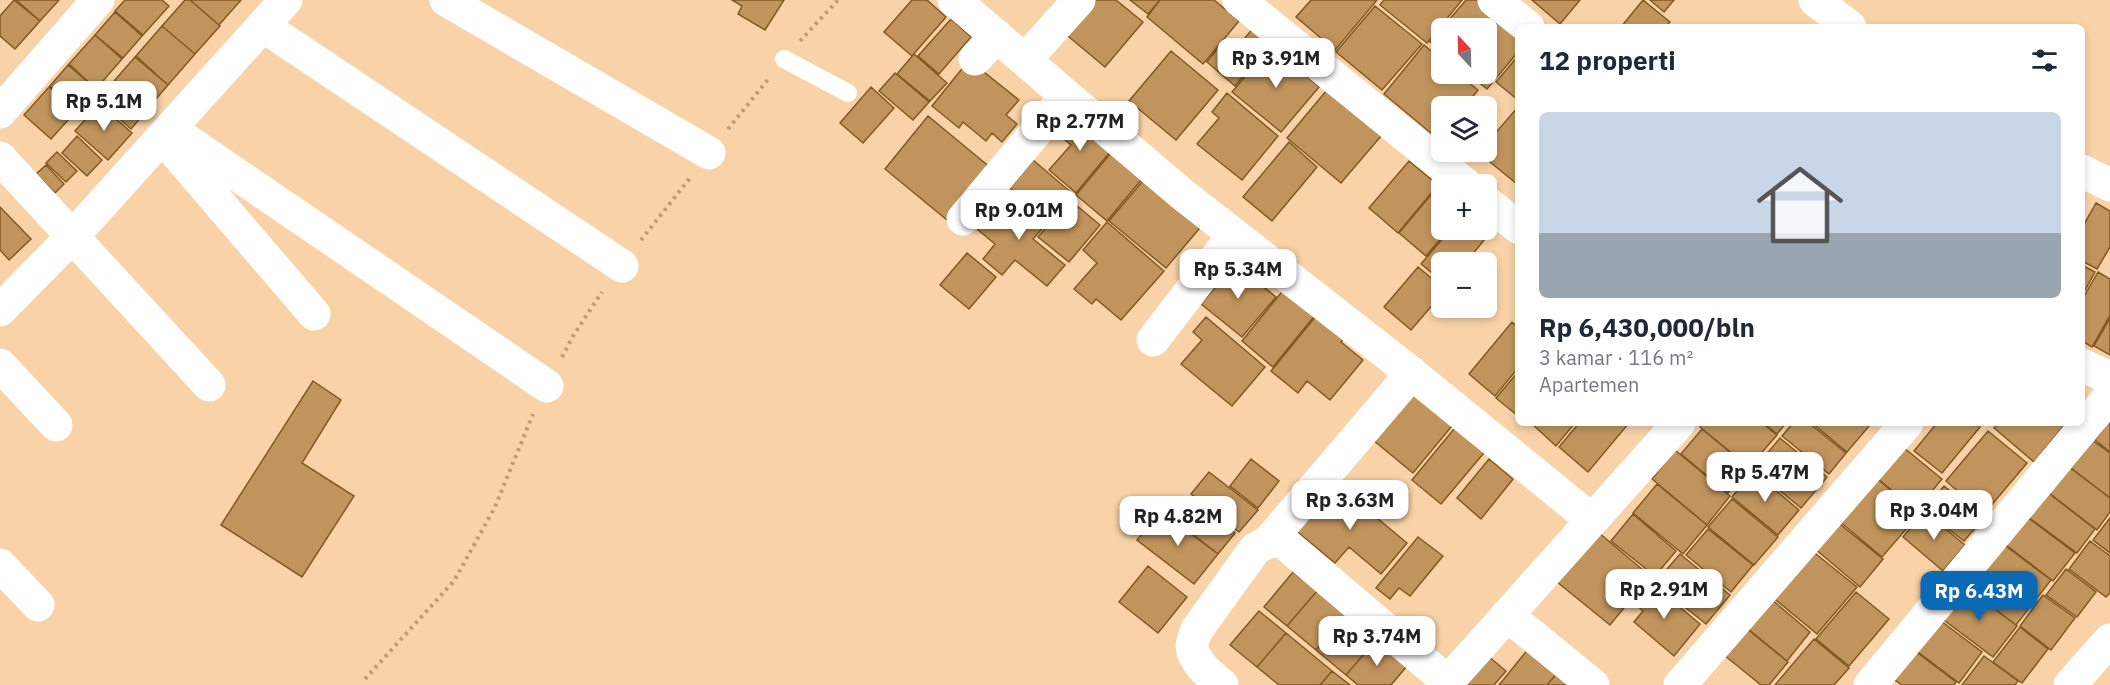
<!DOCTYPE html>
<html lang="id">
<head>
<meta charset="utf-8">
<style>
	body { margin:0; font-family:"IBM Plex Sans",sans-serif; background:#f2f2f3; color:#1f2937; height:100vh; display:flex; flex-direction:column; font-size:22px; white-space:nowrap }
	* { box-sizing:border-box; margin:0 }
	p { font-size:20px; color:#747a83 }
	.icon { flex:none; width:33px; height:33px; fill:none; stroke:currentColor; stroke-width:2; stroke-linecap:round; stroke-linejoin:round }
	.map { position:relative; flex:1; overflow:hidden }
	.details { position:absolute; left:1515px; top:24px; width:570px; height:402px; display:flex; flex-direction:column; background:#fff; border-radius:9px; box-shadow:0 3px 9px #0003 }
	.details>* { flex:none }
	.needle { width:39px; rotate:338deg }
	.controls { position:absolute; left:1431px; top:18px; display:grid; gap:12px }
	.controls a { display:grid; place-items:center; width:66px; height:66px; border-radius:9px; background:#fff; box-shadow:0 3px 9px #0003; font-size:30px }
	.price { position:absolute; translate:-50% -51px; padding:0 14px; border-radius:12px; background:#fff; color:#222; font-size:20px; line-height:39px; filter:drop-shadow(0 2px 3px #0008) }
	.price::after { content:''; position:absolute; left:50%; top:36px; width:18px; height:14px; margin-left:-9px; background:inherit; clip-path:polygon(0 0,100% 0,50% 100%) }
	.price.active { background:#0b6ab6; color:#fff }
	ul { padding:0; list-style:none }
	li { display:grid; align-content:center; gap:12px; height:318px; padding:0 24px }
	li span { display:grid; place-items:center; height:186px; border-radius:9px; color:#555 }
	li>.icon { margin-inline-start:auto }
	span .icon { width:108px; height:108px; fill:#fffc; stroke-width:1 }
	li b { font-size:26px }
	h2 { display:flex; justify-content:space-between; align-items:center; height:72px; padding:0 24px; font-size:26px }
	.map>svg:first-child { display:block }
</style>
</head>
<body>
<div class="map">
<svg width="2110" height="685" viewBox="0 0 2110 685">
	<rect width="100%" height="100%" fill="#f9d3a7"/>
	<!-- building -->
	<path fill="#c1945d" stroke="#835921" stroke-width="1.5" d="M14,0L40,21L15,49L0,36V16Z
		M16,0H59L40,21Z
		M125,0H162L169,6L143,35L115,11Z
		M185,0H190L220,26L195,54L162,26Z
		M190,0H241L219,25Z
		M732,0H784L765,30L738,14L742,6Z
		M912,0H927L946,17L912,56L884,32Z
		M1090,0H1116L1143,22L1105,67L1063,32Z
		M1130,0H1160L1148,14Z
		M1160,0H1214L1239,21L1203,64L1147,17Z
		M1311,0H1377L1335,50L1296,17Z
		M1384,0H1462L1427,43L1380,5Z
		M1466,0H1486L1502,13L1486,32V28H1442Z
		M1532,0H1580L1560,24Z
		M1643,0L1670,22L1665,27H1621Z
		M1650,0H1674L1664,12Z
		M1375,6L1422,44L1382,90L1336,52Z
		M115,12L142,36L123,58L95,35Z
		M1503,15L1518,28V52L1487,89L1469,74H1486V35Z
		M951,19L971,37L939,74L918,56Z
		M162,26L195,54L168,85L136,56Z
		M1254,27L1272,41L1235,86L1207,62L1223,42L1234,51Z
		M1442,29V51L1430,42Z
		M95,35L122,59L96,89L69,64Z
		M1424,45L1442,60V74H1458L1478,90L1465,106H1442V134L1438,139L1384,94Z
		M1271,46L1319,87L1281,132L1232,92Z
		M1171,51L1218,90L1176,140L1129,101Z
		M914,54L947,83L930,101L897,74Z
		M1518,56V100L1496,82Z
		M135,57L168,85L148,108L115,80Z
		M969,60L1019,100L1006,115L1017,124L1002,142L992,133L986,141L963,122L959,128L932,106Z
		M68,65L96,89L77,110L50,86Z
		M895,73L929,102L913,120L879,91Z
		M115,80L148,109L131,129L98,100Z
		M49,87L76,111L51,139L24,115Z
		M871,87L894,108L863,143L840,123Z
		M1326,91L1381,136L1341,183L1287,138Z
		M1227,93L1278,136L1242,180L1197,144L1219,118L1212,112Z
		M99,104L132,133L108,160L75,131Z
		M1517,108L1518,109L1517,184L1479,153L1486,152V144Z
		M1072,111L1115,146L1076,193L1049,170L1071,145L1055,132Z
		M928,116L991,168L947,220L885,169Z
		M77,136L102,160L87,176L62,153Z
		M1289,142L1317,167L1272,221L1243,197Z
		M1115,148L1146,174L1107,221L1076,195Z
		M57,152L77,171L66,182L46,163Z
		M1033,160L1073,194L1050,221L1010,188Z
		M1409,161L1438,185L1398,233L1369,208Z
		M46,165L64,184L55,193L36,174Z
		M1147,176L1204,223L1166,268L1109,221Z
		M1440,184L1442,185V230H1448L1426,256L1399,233Z
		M1010,192L1047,223L1033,239L1065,265L1047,286L1015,260L1002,275L983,259L995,244L978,230Z
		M1070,200L1100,225L1069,262L1038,237Z
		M2096,203L2110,211V247L2097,269L2082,261V228Z
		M0,207L31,239L9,260L0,250Z
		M1486,221L1494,228L1466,262H1442V281L1421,264L1450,230H1486Z
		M1107,222L1164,271L1121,320L1096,299L1092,304L1074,289L1097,263L1083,250Z
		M967,253L996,277L969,309L940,285Z
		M1235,264L1276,297L1242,337L1201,304Z
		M2082,265L2095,272L2082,296Z
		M1418,267L1442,287V294L1411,330L1384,307Z
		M2098,272L2110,279V315L2092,347L2082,341V300Z
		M1285,288L1316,314L1273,367L1242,341Z
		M1321,310L1349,333L1341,342L1363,360L1330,400L1307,381L1298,393L1271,371Z
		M1206,317L1265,367L1232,406L1181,364L1202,340L1193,332Z
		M2110,318V355L2094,346Z
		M1512,322L1518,328V368L1495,396L1469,374Z
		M1518,372V416L1496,398Z
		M313,381L341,400L302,463L354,496L302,577L221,525Z
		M1417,387L1456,421L1413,473L1373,440Z
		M2110,420V452L2095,440Z
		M1531,423H1575L1556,446Z
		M1579,423H1629L1588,472L1559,447Z
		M1704,423H1762L1777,435L1749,467L1700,427Z
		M1764,423H1786L1777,434Z
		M1793,423H1809L1846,453L1829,474L1782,436Z
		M1812,423H1867L1870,425L1847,452Z
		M1937,423H1975L1980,427L1942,473L1914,451Z
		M1998,423H2066L2034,462L1994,428Z
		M1458,424L1488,448L1441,504L1412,480Z
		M1702,429L1749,468L1728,493L1681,454Z
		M1988,431L2027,463L1984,514L1946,481Z
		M1780,438L1827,477L1801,508L1754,469Z
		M2093,441L2110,453V498L2071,468Z
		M1903,447L1942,479L1916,510L1877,478Z
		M1675,450L1730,496L1707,525L1652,479Z
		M1251,459L1279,481L1258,508L1230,486Z
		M1489,459L1513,479L1481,519L1457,498Z
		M2069,467L2110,498V512L2097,530L2049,493Z
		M1753,471L1799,510L1778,535L1732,497Z
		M1209,472L1258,510L1239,532L1191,494Z
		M1875,477L1919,514L1882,557L1838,520Z
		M1335,483L1407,543L1381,574L1349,547L1335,563L1295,530Z
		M1657,484L1707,525L1683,554L1633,513Z
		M1944,486L1984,518L1964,541L1924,510Z
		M2047,492L2095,529L2077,553L2028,517Z
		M1732,499L1778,537L1754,565L1708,527Z
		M1161,510L1218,554L1194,584L1137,540Z
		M1207,511L1235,533L1218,554L1190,533Z
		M1924,511L1965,545L1943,571L1903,537Z
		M1633,514L1676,551L1655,576L1611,541Z
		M2027,517L2075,553L2053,581L2006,545Z
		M2110,518V553L2093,540Z
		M1836,521L1883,559L1860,587L1814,548Z
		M1708,529L1753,565L1731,592L1686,555Z
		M1598,532L1650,576L1610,625L1557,582Z
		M1418,537L1443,556L1410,596L1399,588L1390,599L1376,588Z
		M1999,541L2051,580L2016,625L1965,586Z
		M2090,541L2110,556V593L2106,597L2069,569Z
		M1811,550L1857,587L1817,634L1771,596Z
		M1680,554L1730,595L1706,624L1655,583Z
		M1148,566L1187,597L1158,633L1119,602Z
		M2066,569L2096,592L2077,617L2046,595Z
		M1293,572L1317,591L1287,626L1264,607Z
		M1651,583L1700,624L1674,656L1634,622L1643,611L1634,603Z
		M1964,586L2017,626L1993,657L1940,617Z
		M1317,591L1346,615L1316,650L1287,626Z
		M1856,592L1889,619L1849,666L1816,639Z
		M2043,595L2075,618L2051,650L2020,626Z
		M1771,599L1810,632L1787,661L1747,628Z
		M1259,611L1286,633L1257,667L1230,645Z
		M1346,615L1376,640L1346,675L1316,650Z
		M1937,618L1982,652L1959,683L1914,649Z
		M2020,627L2048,649L2022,683L1993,662Z
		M1746,628L1788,662L1769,685H1761L1724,655Z
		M1286,633L1332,671L1320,685H1279L1257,667Z
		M1814,639L1849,668L1834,685H1775Z
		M1376,640L1407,666L1391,685H1358L1346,675Z
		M1529,648L1558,672L1547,685H1499Z
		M1911,648L1956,682L1954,685H1902L1889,676Z
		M1488,656L1506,671L1494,685H1464Z
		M1984,656L2018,681L2015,685H1962Z
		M1332,671L1350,685H1320Z
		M1558,672L1574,685H1547Z"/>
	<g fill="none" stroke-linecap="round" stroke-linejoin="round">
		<!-- path -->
		<path stroke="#bc9c77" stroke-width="4" stroke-dasharray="3 4.5" stroke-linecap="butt" d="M800,41L838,0
			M728,129L770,77
			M641,240L690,178
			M562,357L573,336L602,292
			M365,679L454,581L495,507L533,414"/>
		<!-- service -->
		<path stroke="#fff" stroke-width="18" d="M784,59L848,93"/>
		<!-- minor -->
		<path stroke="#fff" stroke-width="33" d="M446,0L709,153
			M954,0L1182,194L1400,364L1592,520
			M1239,0L1465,184
			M1494,0L1528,27
			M1815,0L1850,27
			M263,26L622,266
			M975,59L997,36
			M1025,60L1079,0
			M0,112L98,0
			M170,129L547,386
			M164,139L314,314
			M0,158L209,385
			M2082,171L2110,185
			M1486,202L1518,227
			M963,219L1066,96
			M0,310L72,237L286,0
			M1153,340L1233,236
			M0,365L56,425
			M2082,365L2110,378
			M1269,541L1412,373
			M0,565L38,605
			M1507,615L1593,685
			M1222,685C1210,675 1193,662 1192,646C1192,641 1195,636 1196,631L1255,549L1269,541L1283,542L1448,682
			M1445,685L1679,423
			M1680,685L1907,423
			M1870,685L2110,396
			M2070,685L2110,640"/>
	</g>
</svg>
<div class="controls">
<a><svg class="needle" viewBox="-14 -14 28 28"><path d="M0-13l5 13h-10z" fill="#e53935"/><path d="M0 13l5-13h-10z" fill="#747a83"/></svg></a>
<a><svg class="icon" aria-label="layers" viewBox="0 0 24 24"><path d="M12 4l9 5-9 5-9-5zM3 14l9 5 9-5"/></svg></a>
<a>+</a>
<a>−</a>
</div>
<b class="price" style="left:1276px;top:89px">Rp 3.91M</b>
<b class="price" style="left:104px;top:132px">Rp 5.1M</b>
<b class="price" style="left:1080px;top:152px">Rp 2.77M</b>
<b class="price" style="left:1019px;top:241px">Rp 9.01M</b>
<b class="price" style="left:1238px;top:300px">Rp 5.34M</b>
<b class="price" style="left:1765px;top:503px">Rp 5.47M</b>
<b class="price" style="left:1350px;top:531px">Rp 3.63M</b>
<b class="price" style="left:1934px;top:541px">Rp 3.04M</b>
<b class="price" style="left:1178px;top:547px">Rp 4.82M</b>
<b class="price" style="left:1664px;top:620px">Rp 2.91M</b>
<b class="price active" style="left:1979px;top:622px">Rp 6.43M</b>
<b class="price" style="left:1377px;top:667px">Rp 3.74M</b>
<section class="details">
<h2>12 properti<svg class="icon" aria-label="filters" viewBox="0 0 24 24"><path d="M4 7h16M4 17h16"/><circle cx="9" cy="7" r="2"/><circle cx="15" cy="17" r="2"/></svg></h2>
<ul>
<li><span style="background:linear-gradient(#c9d6e8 65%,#9aa5b1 0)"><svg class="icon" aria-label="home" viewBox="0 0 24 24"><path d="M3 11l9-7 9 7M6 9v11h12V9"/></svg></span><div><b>Rp 6,430,000/bln</b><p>3 kamar · 116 m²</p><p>Apartemen</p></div></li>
</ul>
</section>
</div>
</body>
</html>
